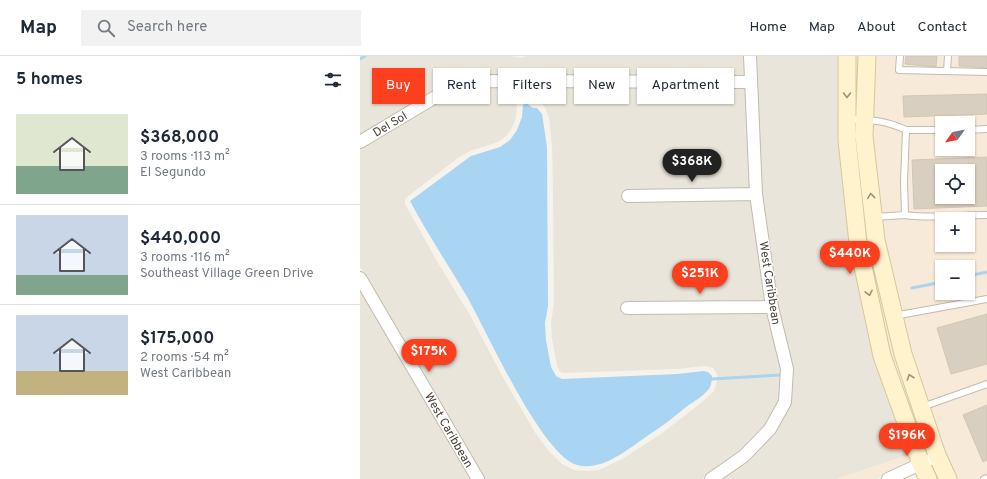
<!DOCTYPE html>
<html lang="en">
<head>
<meta charset="utf-8">
<style>
	body { margin:0; font-family:Overpass,sans-serif; background:#f2f2f3; color:#1f2937; height:100vh; display:flex; flex-direction:column; font-size:15px; white-space:nowrap }
	* { box-sizing:border-box; margin:0 }
	p { font-size:13px; color:#747a83 }
	.icon { flex:none; width:22px; height:22px; fill:none; stroke:currentColor; stroke-width:2; stroke-linecap:round; stroke-linejoin:round }
	.map { position:relative; flex:1; overflow:hidden }
	.drawer { display:flex; flex-direction:column; background:#fff; width:360px }
	.drawer>* { flex:none }
	.banner { position:absolute; left:12px; top:12px; width:380px; height:36px; display:flex; gap:8px }
	.needle { width:26px; rotate:237deg }
	.controls { position:absolute; left:575px; top:60px; display:grid; gap:8px }
	.controls a { display:grid; place-items:center; width:40px; height:40px; border-radius:0px; background:#fff; box-shadow:0 1px 3px #0004; font-size:20px }
	.price { position:absolute; translate:-50% -34px; padding:0 9px; border-radius:14px; background:#fc3f1d; color:#fff; font-size:13px; line-height:26px; filter:drop-shadow(0 1px 2px #0008) }
	.price::after { content:''; position:absolute; left:50%; top:24px; width:12px; height:9px; margin-left:-6px; background:inherit; clip-path:polygon(0 0,100% 0,50% 100%) }
	.price.on { background:#222; color:#fff }
	ul { padding:0; list-style:none }
	li { display:flex; align-items:center; gap:12px; height:100px; padding:0 16px }
	li+li { border-top:1px solid #e0e1e3 }
	li span { display:grid; place-items:center; flex:none; width:112px; height:80px; border-radius:0px; color:#555 }
	li>.icon { margin-inline-start:auto }
	span .icon { width:48px; height:48px; fill:#fffc; stroke-width:1 }
	li b { font-size:17px }
	h2 { display:flex; justify-content:space-between; align-items:center; height:48px; padding:0 16px; font-size:17px }
	.tag { padding:0 14px; border-radius:0px; background:#fff; box-shadow:0 1px 3px #0004; font-size:14px; line-height:36px }
	.tag.on { background:#fc3f1d; color:#fff }
	header { display:flex; align-items:center; gap:24px; box-sizing:border-box; height:56px; padding:0 20px; background:#fff; border-bottom:1px solid #e0e1e3 }
	header strong { font-size:19px }
	nav { display:flex; gap:22px; margin-inline-start:auto; font-size:14px }
	.search { width:280px; height:36px; background:#f2f2f3; display:flex; align-items:center; gap:10px; box-sizing:border-box; padding:0 14px; border-radius:0px; color:#747a83; font-size:15px }
	main { display:flex; flex:1; min-height:0 }
	.map>svg:first-child { display:block }
</style>
</head>
<body>
<header>
<strong>Map</strong>
<div class="search"><svg class="icon" aria-label="search" viewBox="0 0 24 24"><circle cx="10" cy="10" r="6"/><path d="M15 15l6 6"/></svg>Search here</div>
<nav><a>Home</a><a>Map</a><a>About</a><a>Contact</a></nav>
</header>
<main>
<section class="drawer">
<h2>5 homes<svg class="icon" aria-label="filters" viewBox="0 0 24 24"><path d="M4 7h16M4 17h16"/><circle cx="9" cy="7" r="2"/><circle cx="15" cy="17" r="2"/></svg></h2>
<ul>
<li><span style="background:linear-gradient(#dfe7d0 65%,#7fa58c 0)"><svg class="icon" aria-label="home" viewBox="0 0 24 24"><path d="M3 11l9-7 9 7M6 9v11h12V9"/></svg></span><div><b>$368,000</b><p>3 rooms · 113 m²</p><p>El Segundo</p></div></li>
<li><span style="background:linear-gradient(#c9d6e8 75%,#7fa58c 0)"><svg class="icon" aria-label="home" viewBox="0 0 24 24"><path d="M3 11l9-7 9 7M6 9v11h12V9"/></svg></span><div><b>$440,000</b><p>3 rooms · 116 m²</p><p>Southeast Village Green Drive</p></div></li>
<li><span style="background:linear-gradient(#c9d6e8 70%,#c2b280 0)"><svg class="icon" aria-label="home" viewBox="0 0 24 24"><path d="M3 11l9-7 9 7M6 9v11h12V9"/></svg></span><div><b>$175,000</b><p>2 rooms · 54 m²</p><p>West Caribbean</p></div></li>
</ul>
</section>
<div class="map">
<svg width="627" height="423" viewBox="0 0 627 423">
	<rect width="100%" height="100%" fill="#f6f3ec"/>
	<!-- residential -->
	<path fill="#eae5da" fill-rule="evenodd" d="M0,0H151L160,2L167,0H384V20L113,19L0,80Z
		M395,0H481L551,398L477,423H361L414,376L432,311L418,250V245H417L402,137Z
		M114,30L385,31L390,132L263,135L262,146L391,143L405,245L262,247L261,258L407,256L421,314L419,345L405,370L380,396L342,423H125L0,211V92L89,39L104,32ZM165,42L180,47L184,50L189,61L192,90L193,136L194,249L191,266L192,283L197,309L200,316L203,317L317,313L345,310L353,312L357,318V325L354,335L342,346L301,378L262,403L239,414L227,415L214,414L202,408L188,394L176,378L141,318L110,259L78,207L45,148V143L47,141L98,102L110,95L138,86L146,80L152,72L156,61L157,48L159,45Z
		M0,234L111,423H0Z"/>
	<!-- commercial -->
	<path fill="#f7ead8" fill-rule="evenodd" d="M493,0H501L499,81L570,397L564,400L531,308L504,185L493,83Z
		M513,0H627V423H595L582,397L548,296L522,183L510,79ZM582,67H608V93H582ZM582,115H608V141H582ZM582,163H608V189H582ZM582,211H608V237H582Z
		M551,398L554,405L516,423H477Z"/>
	<!-- water -->
	<path fill="#a9d4f2" d="M166,47L173,52H177L182,58L187,91L188,250L185,267L186,284L191,311L196,320L202,323L317,318L344,315L348,316L352,320C352,325 351,331 348,334C342,341 333,346 326,351C314,361 303,370 290,378C269,392 243,416 217,409C181,399 126,273 106,239C87,207 67,177 50,145L111,100L140,91L150,84L157,74L162,61L163,49Z"/>
	<g fill="none" stroke-linecap="round" stroke-linejoin="round">
		<!-- stream -->
		<path stroke="#a9d4f2" stroke-width="3" d="M0,3L5,0
			M608,220L627,216
			M552,232L582,226
			M352,323L420,319"/>
	</g>
	<!-- building -->
	<path fill="#d8cfc1" stroke="#d3c7b4" fill-rule="evenodd" d="M546,0H577L576,11L545,8Z
		M599,0H627V12L599,10Z
		M627,38V58L544,61L543,40Z
		M627,101V150L554,153L552,104ZM582,115H608V141H582Z
		M627,258V308L591,318L577,272Z
		M627,349V404L623,406L603,359Z"/>
	<g fill="none" stroke-linecap="round" stroke-linejoin="round">
		<!-- lane casing -->
		<g stroke="#c2bbae" stroke-width="8">
			<path id="lane" d="M540,0L539,14L627,16
				M587,15L588,0
				M488,63C511,64 525,64 546,74
				M608,74L627,73
				M545,159C572,163 600,159 627,159
				M515,161L545,159L544,126L546,74H582
				M534,260L627,243
				M562,351L627,328
				M624,423L627,422"/>
		</g>
		<!-- street casing -->
		<g stroke="#c2bbae" stroke-width="14">
			<path id="street" d="M0,86L87,34L103,27L114,25L391,26
				M268,140L396,138
				M0,222L118,423
				M267,252L412,251
				M351,423L384,400L410,373L425,346L427,313L412,251L396,138L390,0
				M528,423L567,405"/>
		</g>
		<!-- secondary casing -->
		<g stroke="#d6c79b" stroke-width="19">
			<path id="secondary" d="M487,0V84L498,187L522,300L561,408L568,423
				M507,0L504,80L516,184L543,298L577,399L588,423"/>
		</g>
		<!-- lane -->
		<use href="#lane" stroke="#fff" stroke-width="6"/>
		<!-- street -->
		<use href="#street" stroke="#fff" stroke-width="12"/>
		<!-- secondary -->
		<use href="#secondary" stroke="#fff3cd" stroke-width="17"/>
	</g>
	<!-- one-way arrows -->
	<defs><path id="oneway-chevron" d="M-2-3.5L2.5 0L-2 3.5" fill="none" stroke-width="1.6" stroke-linecap="round" stroke-linejoin="round"/></defs>
	<g stroke="#9c937c">
		<use href="#oneway-chevron" transform="translate(487 39) rotate(90)"/>
		<use href="#oneway-chevron" transform="translate(511 140) rotate(-96)"/>
		<use href="#oneway-chevron" transform="translate(509 237) rotate(78)"/>
		<use href="#oneway-chevron" transform="translate(550 321) rotate(-109)"/>
	</g>
	<g text-anchor="middle" stroke-width="3" stroke-linejoin="round" paint-order="stroke">
		<!-- street labels -->
		<g font-size="12" fill="#4b4439" stroke="#fff">
			<text transform="translate(30 68) rotate(-31)" y="4">Del Sol</text>
			<text transform="translate(410 227) rotate(81)" y="4">West Caribbean</text>
			<text transform="translate(89 374) rotate(60)" y="4">West Caribbean</text>
		</g>
	</g>
</svg>
<div class="controls">
<a><svg class="needle" viewBox="-14 -14 28 28"><path d="M0-13l5 13h-10z" fill="#e53935"/><path d="M0 13l5-13h-10z" fill="#747a83"/></svg></a>
<a><svg class="icon" aria-label="locate" viewBox="0 0 24 24"><circle cx="12" cy="12" r="6"/><path d="M12 2v4M12 18v4M2 12h4M18 12h4"/></svg></a>
<a>+</a>
<a>−</a>
</div>
<b class="price on" style="left:332px;top:127px">$368K</b>
<b class="price" style="left:490px;top:219px">$440K</b>
<b class="price" style="left:340px;top:239px">$251K</b>
<b class="price" style="left:69px;top:317px">$175K</b>
<b class="price" style="left:547px;top:401px">$196K</b>
<div class="banner">
<a class="tag on">Buy</a>
<a class="tag">Rent</a>
<a class="tag">Filters</a>
<a class="tag">New</a>
<a class="tag">Apartment</a>
</div>
</div>
</main>
</body>
</html>
